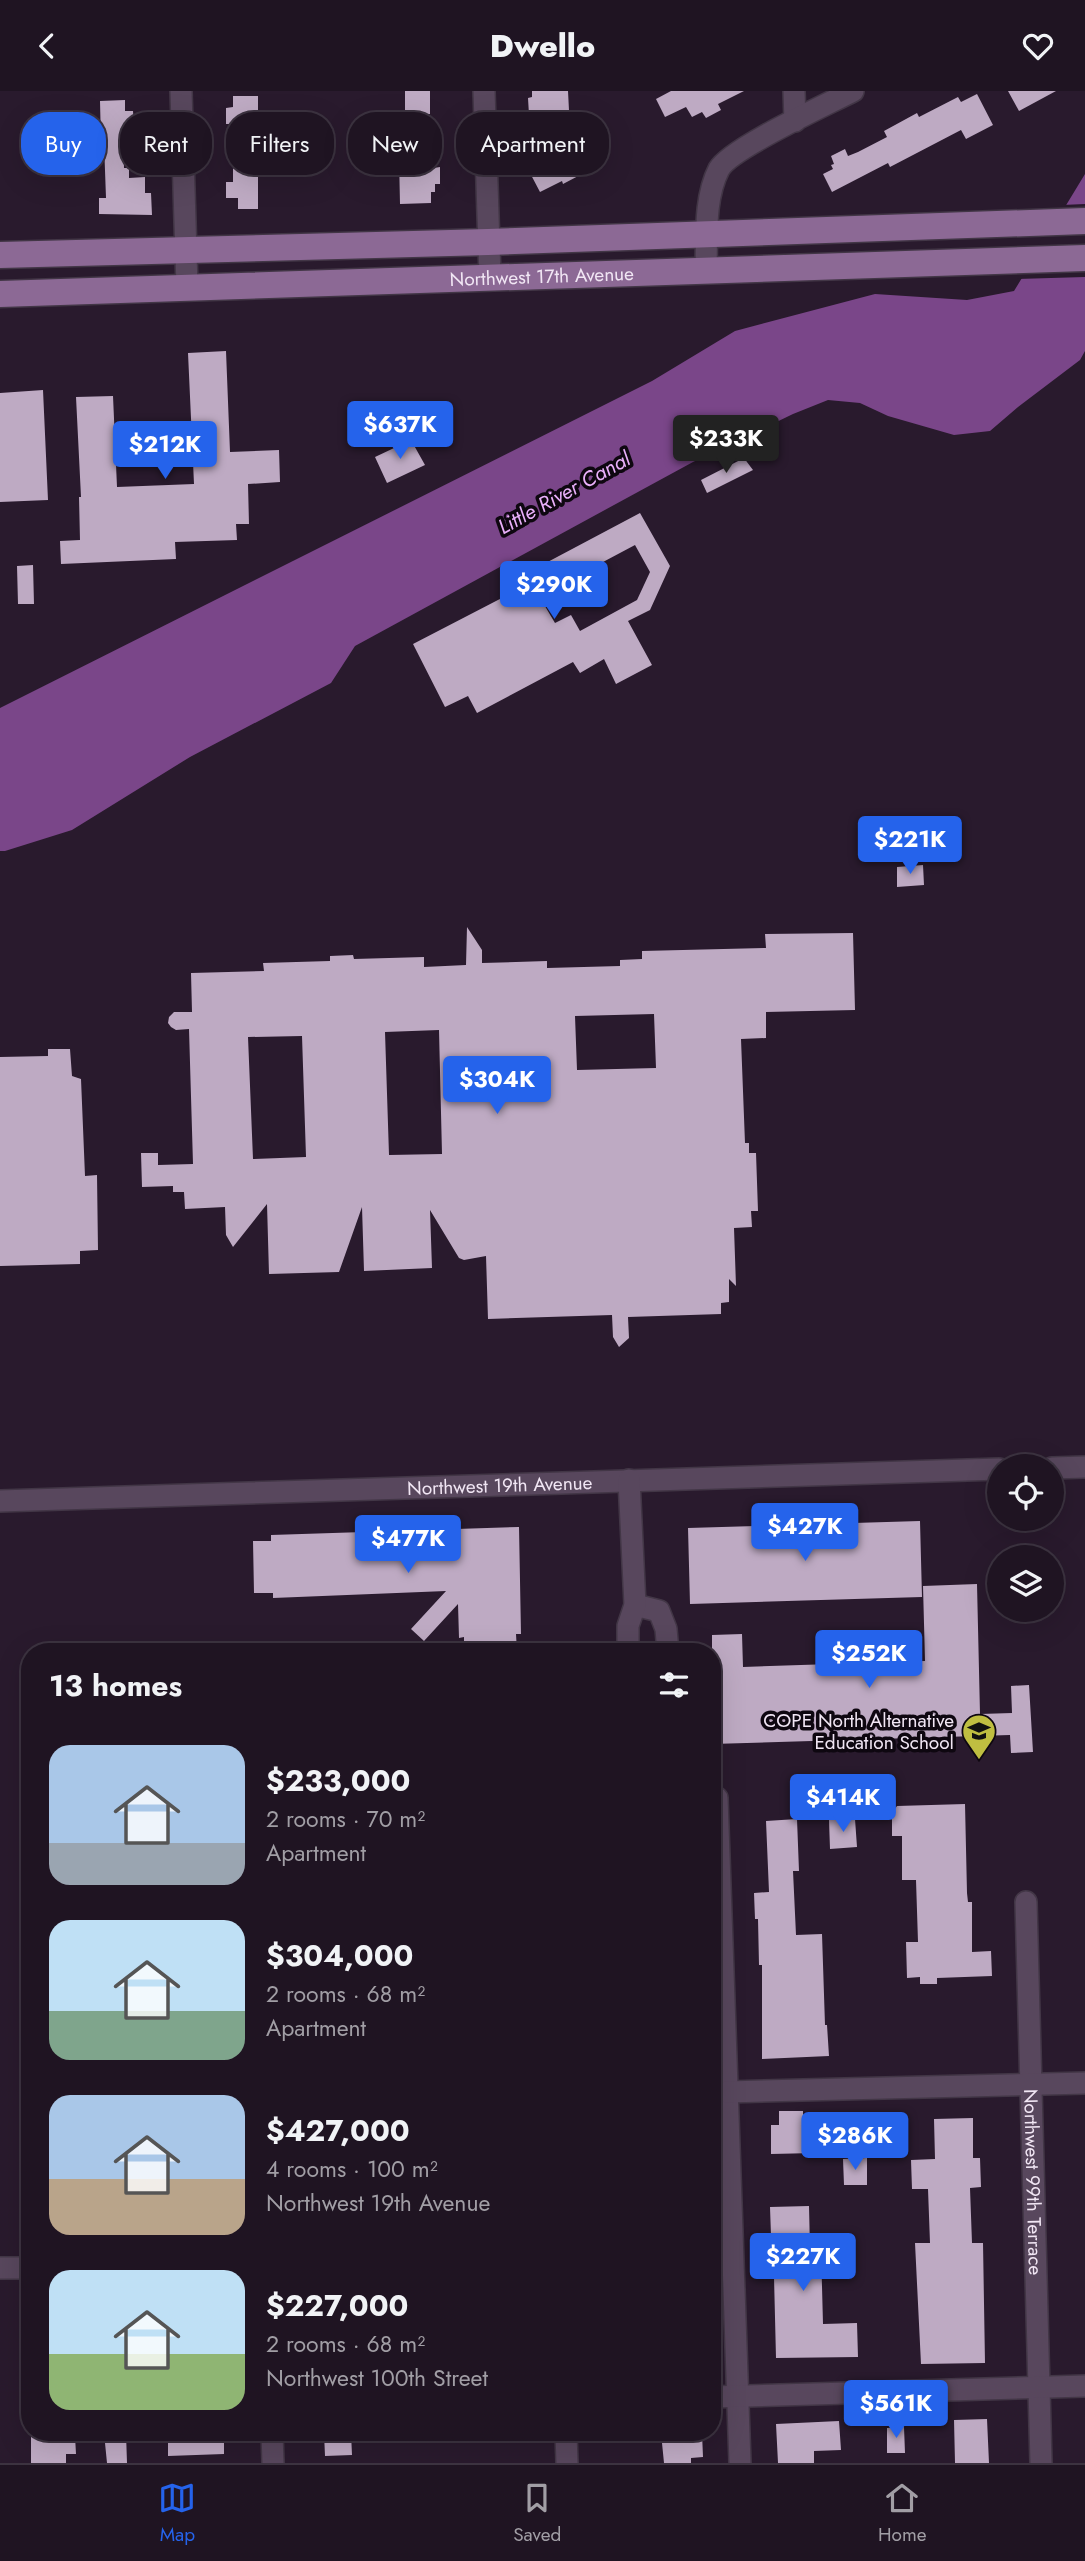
<!DOCTYPE html>
<html lang="en">
<head>
<meta charset="utf-8">
<style>
	body { margin:0; font-family:Jost,sans-serif; background:#2c212f; color:#f1f3f6; height:100vh; display:flex; flex-direction:column; font-size:26px; white-space:nowrap }
	* { box-sizing:border-box; margin:0 }
	p { font-size:23px; color:#a19ea5 }
	.icon { flex:none; width:38px; height:38px; fill:none; stroke:currentColor; stroke-width:2; stroke-linecap:round; stroke-linejoin:round }
	.map { position:relative; flex:1; overflow:hidden }
	.panel { position:absolute; left:21px; top:1552px; width:700px; height:798px; display:flex; flex-direction:column; background:#1f1422; border-radius:28px; box-shadow:0 7px 28px #0002,0 0 0 2px #3c3340 }
	.panel>* { flex:none }
	.hud { position:absolute; left:21px; top:21px; width:700px; height:63px; display:flex; gap:14px }
	.tools { position:absolute; left:987px; top:1363px; display:grid; gap:14px }
	.tools a { display:grid; place-items:center; width:77px; height:77px; border-radius:50%; background:#1f1422; box-shadow:0 7px 28px #0002,0 0 0 2px #3c3340; font-size:35px }
	.price { position:absolute; translate:-50% -60px; padding:0 16px; border-radius:7px; background:#2563eb; color:#fff; font-size:23px; line-height:46px; filter:drop-shadow(0 2px 4px #0008) }
	.price::after { content:''; position:absolute; left:50%; top:42px; width:21px; height:16px; margin-left:-10px; background:inherit; clip-path:polygon(0 0,100% 0,50% 100%) }
	.price.active { background:#222; color:#fff }
	ul { padding:0; list-style:none }
	li { display:flex; align-items:center; gap:21px; height:175px; padding:0 28px }
	li span { display:grid; place-items:center; flex:none; width:196px; height:140px; border-radius:21px; color:#555 }
	li>.icon { margin-inline-start:auto }
	span .icon { width:84px; height:84px; fill:#fffc; stroke-width:1 }
	li b { font-size:30px }
	h2 { display:flex; justify-content:space-between; align-items:center; height:84px; padding:0 28px; font-size:30px }
	.pill { padding:0 24px; border-radius:28px; background:#1f1422; box-shadow:0 7px 28px #0002,0 0 0 2px #3c3340; font-size:24px; line-height:63px }
	.pill.active { background:#2563eb; color:#fff }
	header { display:flex; justify-content:space-between; align-items:center; height:91px; padding:0 28px; background:#1f1422; font-size:32px; font-weight:800 }
	.tabs { display:flex; justify-content:space-around; align-items:center; height:98px; border-top:2px solid #3c3340; background:#1f1422; font-size:19px; color:#a19ea5 }
	.tabs a { display:grid; justify-items:center; gap:4px }
	.tabs .active { color:#2563eb }
	.map>svg:first-child { display:block }
</style>
</head>
<body>
<header><svg class="icon" aria-label="back" viewBox="0 0 24 24"><path d="M15 5l-7 7 7 7"/></svg>Dwello<svg class="icon" aria-label="heart" viewBox="0 0 24 24"><path d="M12 20l-8-8c-3-5 5-10 8-4 3-6 11-1 8 4z"/></svg></header>
<div class="map">
<svg width="1085" height="2372" viewBox="0 0 1085 2372">
	<rect width="100%" height="100%" fill="#291a2d"/>
	<!-- water -->
	<path fill="#7a4689" d="M1085,83V260L1080,269L1018,316L990,340L954,344L888,325L860,312L828,309L793,323L693,371L355,555L331,592L190,666L72,739L5,760H0V617L652,290L735,240L875,203L967,209L1014,200Z"/>
	<!-- pier -->
	<path fill="#291a2d" d="M1085,113V186L1017,188L1062,114Z"/>
	<!-- building -->
	<path fill="#beaac3" fill-rule="evenodd" d="M405,0H430V23H405Z
		M532,0H568L570,39L530,41L528,7L532,6Z
		M671,0H744L718,13L721,19L706,27L702,21L692,26L686,16L665,26L656,8Z
		M1008,0H1056L1019,20Z
		M977,3L993,34L966,48L961,39L890,76L888,72L832,101L823,83L833,78L831,74L834,73L831,65L845,58L848,65L858,61L887,46L884,40L917,22L919,26L958,6L961,11Z
		M233,5H258V118H238V107H226V91H233V73H239L238,36H234L233,33H226V17L233,16Z
		M125,9V20H133L134,36H127V40L123,41L124,77H129V87L145,86V102H151L152,124L99,123V107H106L104,52H101L100,10Z
		M571,61L582,83L563,93L562,90L540,101L530,82Z
		M433,66L434,77L440,76V93H435V101H431V112L400,113L399,67Z
		M226,260L230,361L279,359L280,391L248,393L249,433H236L237,449L175,451L176,468L61,473L60,450L80,449L79,406H81L76,306L113,305L117,396L194,393L188,262Z
		M43,299L48,409L0,411V302Z
		M411,349L425,374L387,392L375,366Z
		M744,367L753,379L707,402L701,389Z
		M640,422L670,475L650,519L628,530L652,574L616,593L604,568L580,582L573,571L477,622L468,605L445,616L413,553L531,492L525,483ZM635,454L650,481L637,509L580,540L571,524L555,532L539,505Z
		M33,474L34,513H18L17,475Z
		M923,774L924,794L897,796V776Z
		M467,836L482,859V872L547,870V877L620,875V869L642,868V860L766,857L765,843L853,842L855,919L766,921V947L741,948L745,1052H749V1062H756L758,1120H751L752,1136L734,1137L736,1195L729,1188V1211L721,1212V1223L628,1226L629,1247L619,1256L613,1246L612,1224L488,1228L486,1165L464,1169L459,1167L430,1119L432,1177L364,1180L362,1116L339,1181L269,1183L267,1113L233,1156L226,1144L225,1116L185,1118L184,1101H173V1095L142,1096L141,1062H158V1074L193,1073L189,938L176,939L171,936L168,932L169,926L174,921H192L191,882L264,880L263,872L330,870V865L353,864L354,868L424,866V876L466,874ZM654,923L656,977L577,979L575,925ZM439,939L442,1063L389,1064L385,941ZM302,945L306,1066L253,1068L248,946Z
		M48,958H70L72,985L81,988L85,1085L97,1084L98,1159L80,1160V1173L0,1175V966L48,965Z
		M920,1430L922,1506L690,1513L688,1437Z
		M519,1436L521,1543H516L517,1561H464V1546L459,1547L458,1513L424,1550L411,1538L446,1500L273,1507V1502H254L253,1450H271V1444Z
		M977,1493L980,1623L1012,1622L1011,1595L1029,1594L1033,1661L1011,1662L1010,1644L712,1653V1544L742,1543L743,1576L925,1570L923,1495Z
		M965,1713L967,1802L968,1811H972V1861L991,1860L992,1885L937,1887V1893H920V1886L907,1887L906,1851H918L916,1789H902V1745H892V1722L897,1715Z
		M797,1728L799,1780H793L796,1844L822,1843L825,1934H827L829,1965L762,1968V1874H759L758,1828H755L754,1802L769,1801L766,1730Z
		M855,1728L857,1756L830,1758L829,1729Z
		M779,2020H803V2034L814,2033L815,2062L771,2063V2034H779Z
		M973,2027V2067H980L981,2096L970,2097L972,2152H983L985,2272L921,2273L915,2152H930L928,2098H912L911,2069L935,2068L934,2028Z
		M867,2067V2094H844L843,2068Z
		M809,2115L810,2158H821L823,2233L857,2232L858,2266L776,2267L773,2145H771L770,2116Z
		M987,2328L989,2372H955L954,2329Z
		M839,2330L841,2359L814,2360V2372H778L776,2333Z
		M904,2336L905,2362H887V2337Z
		M35,2342H68V2345H75L76,2363H66V2372H31V2345H36Z
		M104,2342H126L127,2372H107Z
		M168,2342H224V2363L168,2365Z
		M324,2342H351L352,2364L325,2365Z
		M661,2342H702L703,2366L691,2367V2372H664Z"/>
	<g fill="none" stroke-linecap="round" stroke-linejoin="round">
		<!-- minor casing -->
		<g stroke="#423646" stroke-width="24">
			<g id="minor">
				<path d="M181,0L187,196"/>
				<path d="M484,0L490,186"/>
				<path d="M794,0L795,30"/>
				<path d="M706,179C707,146 704,107 719,78C731,57 826,14 853,0"/>
				<path d="M1052,1377L1085,1376"/>
				<path id="s1" d="M0,1410L999,1378"/>
				<path d="M635,1514L659,1520L666,1538L668,1561"/>
				<path d="M628,1561V1535L635,1514L629,1389"/>
				<path d="M717,1707L740,2372"/>
				<path id="s2" d="M1026,1811L1041,2372"/>
				<path d="M727,2001L1085,1992"/>
				<path d="M0,2177H30"/>
				<path d="M712,2306L1085,2295"/>
				<path d="M272,2342L273,2372"/>
				<path d="M566,2342L567,2372"/>
			</g>
		</g>
		<!-- major casing -->
		<g stroke="#423646" stroke-width="29">
			<g id="major">
				<path d="M0,164L488,151L1085,130"/>
				<path id="s3" d="M0,203L1085,167"/>
			</g>
		</g>
		<!-- minor -->
		<use href="#minor" stroke="#58475d" stroke-width="21"/>
		<!-- major -->
		<use href="#major" stroke="#8c6995" stroke-width="26"/>
	</g>
	<!-- icons -->
	<defs>
		<g id="school-pin" transform="scale(1.75)"><path d="M0 17L-7.5 6A9.5 9.5 0 1 1 7.5 6Z" fill="#bfbe41" stroke="#0e0710"/><path d="M0-5L7-2L0 1L-7-2ZM-4 1L0 2.5L4 1V4Q0 6-4 4Z" fill="#111"/></g>
	</defs>
	<g fill-rule="evenodd">
		<use href="#school-pin" x="979" y="1640"/>
	</g>
	<g text-anchor="middle" stroke-width="7" stroke-linejoin="round" paint-order="stroke">
		<!-- street labels -->
		<g font-size="19" fill="#f1e6f4" stroke="#0e0710">
			<text dy="7" stroke="none"><textPath href="#s3" startOffset="542">Northwest 17th Avenue</textPath></text>
			<text dy="7" stroke="none"><textPath href="#s1" startOffset="500">Northwest 19th Avenue</textPath></text>
			<text dy="7" stroke="none"><textPath href="#s2" startOffset="280">Northwest 99th Terrace</textPath></text>
		</g>
		<!-- poi labels -->
		<g font-size="19" fill="#f1e6f4" stroke="#0e0710" text-anchor="end">
			<text x="954" y="1636">COPE North Alternative<tspan x="954" dy="22">Education School</tspan></text>
		</g>
		<!-- water labels -->
		<g font-size="21" font-style="italic" fill="#eab0fb" stroke="#0e0710">
			<text transform="translate(564 402) rotate(-29)" y="7">Little River Canal</text>
		</g>
	</g>
</svg>
<div class="tools">
<a><svg class="icon" aria-label="locate" viewBox="0 0 24 24"><circle cx="12" cy="12" r="6"/><path d="M12 2v4M12 18v4M2 12h4M18 12h4"/></svg></a>
<a><svg class="icon" aria-label="layers" viewBox="0 0 24 24"><path d="M12 4l9 5-9 5-9-5zM3 14l9 5 9-5"/></svg></a>
</div>
<b class="price" style="left:400px;top:370px">$637K</b>
<b class="price active" style="left:726px;top:384px">$233K</b>
<b class="price" style="left:165px;top:390px">$212K</b>
<b class="price" style="left:554px;top:530px">$290K</b>
<b class="price" style="left:910px;top:785px">$221K</b>
<b class="price" style="left:497px;top:1025px">$304K</b>
<b class="price" style="left:805px;top:1472px">$427K</b>
<b class="price" style="left:408px;top:1484px">$477K</b>
<b class="price" style="left:869px;top:1599px">$252K</b>
<b class="price" style="left:843px;top:1743px">$414K</b>
<b class="price" style="left:855px;top:2081px">$286K</b>
<b class="price" style="left:803px;top:2202px">$227K</b>
<b class="price" style="left:896px;top:2349px">$561K</b>
<div class="hud">
<a class="pill active">Buy</a>
<a class="pill">Rent</a>
<a class="pill">Filters</a>
<a class="pill">New</a>
<a class="pill">Apartment</a>
</div>
<section class="panel">
<h2>13 homes<svg class="icon" aria-label="filters" viewBox="0 0 24 24"><path d="M4 7h16M4 17h16"/><circle cx="9" cy="7" r="2"/><circle cx="15" cy="17" r="2"/></svg></h2>
<ul>
<li><span style="background:linear-gradient(#a9c7e8 70%,#9aa5b1 0)"><svg class="icon" aria-label="home" viewBox="0 0 24 24"><path d="M3 11l9-7 9 7M6 9v11h12V9"/></svg></span><div><b>$233,000</b><p>2 rooms · 70 m²</p><p>Apartment</p></div></li>
<li><span style="background:linear-gradient(#bfe0f5 65%,#7fa58c 0)"><svg class="icon" aria-label="home" viewBox="0 0 24 24"><path d="M3 11l9-7 9 7M6 9v11h12V9"/></svg></span><div><b>$304,000</b><p>2 rooms · 68 m²</p><p>Apartment</p></div></li>
<li><span style="background:linear-gradient(#a9c7e8 60%,#b9a48a 0)"><svg class="icon" aria-label="home" viewBox="0 0 24 24"><path d="M3 11l9-7 9 7M6 9v11h12V9"/></svg></span><div><b>$427,000</b><p>4 rooms · 100 m²</p><p>Northwest 19th Avenue</p></div></li>
<li><span style="background:linear-gradient(#bfe0f5 60%,#8fb573 0)"><svg class="icon" aria-label="home" viewBox="0 0 24 24"><path d="M3 11l9-7 9 7M6 9v11h12V9"/></svg></span><div><b>$227,000</b><p>2 rooms · 68 m²</p><p>Northwest 100th Street</p></div></li>
</ul>
</section>
</div>
<nav class="tabs">
<a class="active"><svg class="icon" aria-label="map" viewBox="0 0 24 24"><path d="M3 6l6-2 6 2 6-2v14l-6 2-6-2-6 2zM9 4v14M15 6v14"/></svg>Map</a>
<a><svg class="icon" aria-label="saved" viewBox="0 0 24 24"><path d="M7 4h10v16l-5-4-5 4z"/></svg>Saved</a>
<a><svg class="icon" aria-label="home" viewBox="0 0 24 24"><path d="M3 11l9-7 9 7M6 9v11h12V9"/></svg>Home</a>
</nav>
</body>
</html>
